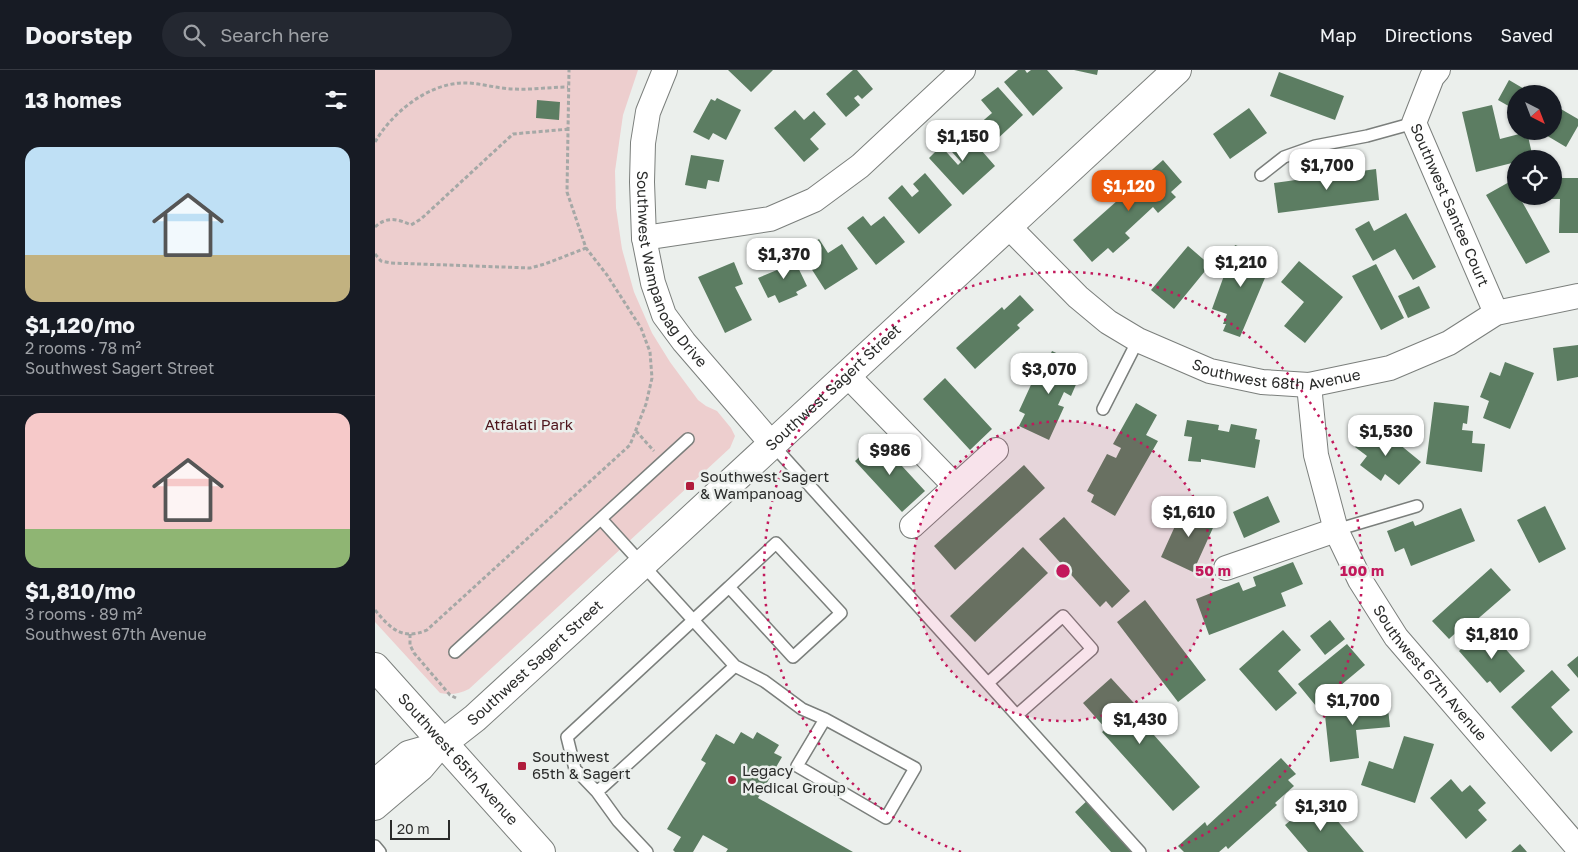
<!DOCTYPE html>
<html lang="en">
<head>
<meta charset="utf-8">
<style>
	body { margin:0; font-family:"Golos Text",sans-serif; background:#242831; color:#f1f3f6; height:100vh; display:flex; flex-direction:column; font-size:19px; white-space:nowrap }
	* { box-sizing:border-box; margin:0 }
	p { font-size:16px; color:#9ea1a6 }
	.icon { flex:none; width:28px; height:28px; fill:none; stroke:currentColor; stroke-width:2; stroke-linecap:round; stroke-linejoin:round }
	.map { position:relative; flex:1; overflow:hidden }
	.details { display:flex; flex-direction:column; background:#171b24; width:375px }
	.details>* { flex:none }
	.needle { width:32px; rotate:138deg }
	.controls { position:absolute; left:1132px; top:15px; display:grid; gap:10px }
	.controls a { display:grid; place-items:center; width:55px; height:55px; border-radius:50%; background:#171b24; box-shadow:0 1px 4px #0004; font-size:25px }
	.scale { position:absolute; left:15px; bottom:12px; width:60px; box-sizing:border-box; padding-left:5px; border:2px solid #2a2b2a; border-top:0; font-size:14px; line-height:18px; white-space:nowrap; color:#2a2b2a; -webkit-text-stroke:4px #ebefec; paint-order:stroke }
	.price { position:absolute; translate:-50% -42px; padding:0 11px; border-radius:10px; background:#fff; color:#222; font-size:16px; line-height:32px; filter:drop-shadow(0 1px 2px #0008) }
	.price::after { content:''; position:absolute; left:50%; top:30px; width:15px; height:11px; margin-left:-8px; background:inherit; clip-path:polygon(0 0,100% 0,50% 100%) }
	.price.selected { background:#ea580c; color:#fff }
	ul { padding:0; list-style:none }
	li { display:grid; align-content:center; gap:10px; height:265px; padding:0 25px }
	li+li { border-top:1px solid #363941 }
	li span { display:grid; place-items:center; height:155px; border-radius:15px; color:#555 }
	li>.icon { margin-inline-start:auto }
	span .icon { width:90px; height:90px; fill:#fffc; stroke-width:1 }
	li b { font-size:21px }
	h2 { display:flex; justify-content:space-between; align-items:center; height:60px; padding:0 25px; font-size:21px }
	header { display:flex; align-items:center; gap:30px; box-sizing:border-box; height:70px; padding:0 25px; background:#171b24; border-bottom:1px solid #363941 }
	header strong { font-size:24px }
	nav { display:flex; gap:28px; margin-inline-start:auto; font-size:18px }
	.search { width:350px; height:45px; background:#242831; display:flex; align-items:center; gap:12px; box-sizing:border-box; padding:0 18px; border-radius:28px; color:#9ea1a6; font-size:19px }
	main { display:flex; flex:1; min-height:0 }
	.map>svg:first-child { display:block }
</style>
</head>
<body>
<header>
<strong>Doorstep</strong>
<div class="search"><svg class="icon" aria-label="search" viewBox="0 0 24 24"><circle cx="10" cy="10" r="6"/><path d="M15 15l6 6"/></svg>Search here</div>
<nav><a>Map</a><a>Directions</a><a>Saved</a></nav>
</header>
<main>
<section class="details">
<h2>13 homes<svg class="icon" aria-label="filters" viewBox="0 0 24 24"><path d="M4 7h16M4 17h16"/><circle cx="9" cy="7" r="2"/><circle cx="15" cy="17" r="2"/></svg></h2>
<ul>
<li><span style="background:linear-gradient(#bfe0f5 70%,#c2b280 0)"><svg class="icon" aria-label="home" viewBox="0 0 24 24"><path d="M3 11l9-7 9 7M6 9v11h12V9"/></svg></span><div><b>$1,120/mo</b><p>2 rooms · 78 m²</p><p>Southwest Sagert Street</p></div></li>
<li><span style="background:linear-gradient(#f6c9c9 75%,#8fb573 0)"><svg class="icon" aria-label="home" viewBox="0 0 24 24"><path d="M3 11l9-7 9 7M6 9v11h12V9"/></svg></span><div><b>$1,810/mo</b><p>3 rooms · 89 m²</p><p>Southwest 67th Avenue</p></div></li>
</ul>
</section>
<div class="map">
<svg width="1203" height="782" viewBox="0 0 1203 782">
	<rect width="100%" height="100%" fill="#ebefec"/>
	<!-- green -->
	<path fill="#edcece" d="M0,0H263L248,45L240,101L241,138L247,179L259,222L277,263L295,292L323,330L331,336L342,341L356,358L360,366L355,378L94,619C84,624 76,625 65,623L0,552Z"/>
	<!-- building -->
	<path fill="#5c7d62" d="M353,0H398L376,22Z
		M478,0H482L498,19L487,29L483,25L479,28L485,35L471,47L451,24Z
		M643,0H650L652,3L656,0H672L688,18L658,46L629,12Z
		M699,0H723L722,5Z
		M904,2L969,26L960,50L895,26Z
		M1134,10L1158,24H1141V48L1133,44L1137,38L1123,30Z
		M623,17L648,45L619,72L603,55L617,43L606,30Z
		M342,28L366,40L351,70L338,63L334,70L318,62L336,29L340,31Z
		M162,30L185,32L184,50L161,48Z
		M1117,35L1125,69L1152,62L1158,88L1141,89V92L1101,102L1087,42Z
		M1179,35L1203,49V56L1191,77L1164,61H1179Z
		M874,38L892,63L855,89L838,64Z
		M420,40L429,50L439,41L451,54L435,69L444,79L429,92L399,58Z
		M587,58L620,96L588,125L554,88L566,76L583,95L586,92L569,73Z
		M316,85L349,90L344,112L333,110L331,119L310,115Z
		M788,90L807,112L796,122L801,127L783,143L778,137L750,163L755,168L738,183L733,178L717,192L698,170Z
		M1001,99L1004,130L903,143L899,113Z
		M550,103L577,135L544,164L513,128L527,115L537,127L544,121L538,114Z
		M1179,108H1203V163H1184L1185,129H1163V126H1179Z
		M1136,111L1141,121V126H1144L1175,182L1151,194L1111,125Z
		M1031,143L1061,197L1038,210L1020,179L998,191L980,159L994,151L999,161Z
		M488,146L496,156L509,146L530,172L501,195L472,158Z
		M444,169L453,183L467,174L483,199L450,220L425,181Z
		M860,175L898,189L865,267L848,261L851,254H848L852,244L837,239Z
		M813,176L835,195L799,239L776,220Z
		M417,185L432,216L421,222L423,225L404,233L400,225L393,228L383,208L402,200L399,193Z
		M924,191L968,227L930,273L909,256L929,232L906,212Z
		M359,192L368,214L360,217L377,250L350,263L323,207Z
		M1001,194L1029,248L1006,260L977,206Z
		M1044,216L1055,238L1033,248L1023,226Z
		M645,225L659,240L642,255L645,258L600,299L581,278L627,237L629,240Z
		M1203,275V307L1182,311L1178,278Z
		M677,281L709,296L696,326L689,322L683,335L689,337L674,370L644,356L650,344L644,341L660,306L665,308Z
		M1130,292L1159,303L1135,359L1108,348L1114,331L1105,327L1115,302L1125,306Z
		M570,308L617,359L595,380L548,329Z
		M1059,332L1094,336L1092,354L1088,353L1087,360L1098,361L1097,373L1110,374L1107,402L1051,394Z
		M761,333L782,345L771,365L783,371L740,446L716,432L719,425L712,421L732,384L741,388L746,378L738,374Z
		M812,350L844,355L843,360L854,362L856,354L882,359L880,369L885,370L880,398L826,389V392L813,391L817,367L809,366Z
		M1001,355L1046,392L1024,415L1010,404L1006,411L985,395L992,386L980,377Z
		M503,370L550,421L527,442L480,391Z
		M649,395L670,418L580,500L559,476Z
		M893,426L905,452L869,468L858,442Z
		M810,434L842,449L818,502L786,487Z
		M1170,436L1191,479L1164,493L1142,450Z
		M1086,438L1100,471L1036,496L1029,478L1020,482L1012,461L1038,451L1040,456Z
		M689,447L755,521L737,538L731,531L725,537L664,469Z
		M648,477L673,503L600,572L575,546Z
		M918,492L928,514L906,523L911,536L834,565L821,529L864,512L868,521L881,516L878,507Z
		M1116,498L1136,520L1090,560L1087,557L1074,569L1057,551Z
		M770,530L831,610L803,632L742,552Z
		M955,550L970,569L950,585L935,566Z
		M1111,557L1150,601L1125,623L1115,611L1112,613L1084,581Z
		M908,560L926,580L903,601L922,623L901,641L864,599Z
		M972,574L990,595L941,636L923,614Z
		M1203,586V608L1192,595Z
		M1177,600L1195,620L1176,637L1198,662L1176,682L1136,637Z
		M736,608L768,643L763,647L825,717L798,741L727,662L731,659L708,633Z
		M1012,629L1015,657L981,660L984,688L955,692L949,636Z
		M366,662L378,669L382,662L404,675L399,683L407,687L383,728L478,782H351L353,779L328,765L318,782H300L298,780L306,767L292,759L331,693L326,690L341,664L359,674Z
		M1029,666L1059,674L1040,733L986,715L994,691L1018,699Z
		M906,688L921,704L913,710L919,716L900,733L902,735L853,779L851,776L844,782H809L803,776L830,752L832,756Z
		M1076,709L1087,722L1095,715L1111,733L1103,740L1112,750L1091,769L1055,728Z
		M715,728L763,782H736L700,742Z
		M940,730L954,746L959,742L963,747L961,749L989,782H933L910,755Z
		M1145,774L1152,782H1136Z"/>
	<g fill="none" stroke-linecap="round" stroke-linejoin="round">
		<!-- service casing -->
		<g stroke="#7b7f7c" stroke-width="14">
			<path id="service" d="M886,105L909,87L940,76L992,66L1039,53
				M728,339L763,270
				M397,374L765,782
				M226,449L360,596L222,722L243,751L272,782
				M961,460L1042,436
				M401,473L466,543L418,587L354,517Z
				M80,582L313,369
				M360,596L389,611L427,639L450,649L540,698L511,748L422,696L450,649
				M613,613L688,546L717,579L642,645
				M222,722L200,699L192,667L354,517
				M0,776L5,782"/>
		</g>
		<!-- minor casing -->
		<g stroke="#7b7f7c" stroke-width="26">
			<g id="minor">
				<path id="s1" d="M290,0L273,42L268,73L267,112L269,168L278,213L289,245L309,272L397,374"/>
				<path id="s2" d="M1063,0L1057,7L1039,53L1121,243"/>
				<path id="s3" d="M633,156L703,227L733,252L763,270L835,301L887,312L934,315L1015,298L1074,273L1121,243L1203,226"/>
				<path d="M269,168L395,149L439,130L485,96L588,0"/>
				<path d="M472,305L580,416"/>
				<path id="s4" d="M934,315L941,385L961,460L985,510L1021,567L1203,778"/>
				<path d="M537,456L621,380"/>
				<path d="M851,498L961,460"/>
				<path d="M0,711L33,683L68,673"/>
				<path d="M0,738L47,698L68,673"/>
			</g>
		</g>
		<!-- secondary casing -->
		<g stroke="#7b7f7c" stroke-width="30">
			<g id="secondary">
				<path id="s5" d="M0,597L166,782"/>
				<path id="s6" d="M68,673L100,648L207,550L802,0"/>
			</g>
		</g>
		<!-- path -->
		<path stroke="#a5a8a6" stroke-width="3" stroke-dasharray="4 2.5" stroke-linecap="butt" d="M0,72C17,43 51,15 86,13C103,12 122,19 139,19C157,20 175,17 193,17
			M0,157C12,146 23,149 36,155L46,149L138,64L194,59
			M0,184L6,191L16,193L155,198L170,194L211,178
			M261,361L279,381
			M0,540C15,558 27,571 52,560L255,375L271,334L277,308L275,282L266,258L232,205L211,178L192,122L194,0
			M35,564V575L39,583L75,625L81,628"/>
		<!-- service -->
		<use href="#service" stroke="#fff" stroke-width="11"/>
		<!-- minor -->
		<use href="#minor" stroke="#fff" stroke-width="24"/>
		<!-- secondary -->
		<use href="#secondary" stroke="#fff" stroke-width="28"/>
	</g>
	<!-- distance rings -->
	<circle cx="688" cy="501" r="150" fill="#c2185b" fill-opacity=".12"/>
	<g fill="none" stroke="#c2185b" stroke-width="2.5" stroke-dasharray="2.5 5">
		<circle cx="688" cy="501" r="150"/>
		<path d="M586 782A299 299 0 1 1 790 782"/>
	</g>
	<!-- markers -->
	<g fill="#b01c3c" stroke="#ebefec" stroke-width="2">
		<rect x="310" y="411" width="10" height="10" rx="2.5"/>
		<rect x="142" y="691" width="10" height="10" rx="2.5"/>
		<circle cx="357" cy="710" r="5"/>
	</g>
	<g text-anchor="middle" stroke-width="5" stroke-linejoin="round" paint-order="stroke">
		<!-- street labels -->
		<g font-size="15" fill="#2a2b2a" stroke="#ebefec">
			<text dy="5" stroke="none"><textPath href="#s2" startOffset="148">Southwest Santee Court</textPath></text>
			<text dy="5" stroke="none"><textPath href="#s1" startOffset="210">Southwest Wampanoag Drive</textPath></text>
			<text dy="5" stroke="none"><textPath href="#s3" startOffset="319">Southwest 68th Avenue</textPath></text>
			<text dy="5" stroke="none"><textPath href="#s6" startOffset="528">Southwest Sagert Street</textPath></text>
			<text dy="5" stroke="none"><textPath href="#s6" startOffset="122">Southwest Sagert Street</textPath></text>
			<text dy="5" stroke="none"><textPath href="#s4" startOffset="320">Southwest 67th Avenue</textPath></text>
			<text dy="5" stroke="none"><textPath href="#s5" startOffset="124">Southwest 65th Avenue</textPath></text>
		</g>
		<!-- park labels -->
		<g font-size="15" fill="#4e151c" stroke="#ebefec">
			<text x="154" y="360">Atfalati Park</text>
		</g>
		<!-- poi labels -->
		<g font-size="15" fill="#2a2b2a" stroke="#ebefec" text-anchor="start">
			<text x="325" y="412">Southwest Sagert<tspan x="325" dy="17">&amp; Wampanoag</tspan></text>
			<text x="157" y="692">Southwest<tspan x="157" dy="17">65th &amp; Sagert</tspan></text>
			<text x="367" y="706">Legacy<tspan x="367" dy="17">Medical Group</tspan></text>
		</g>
	</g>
	<circle cx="688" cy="501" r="8" fill="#c2185b" stroke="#ebefec" stroke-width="2.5"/>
	<g font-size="15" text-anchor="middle" font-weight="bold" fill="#c2185b" stroke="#ebefec" stroke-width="5" stroke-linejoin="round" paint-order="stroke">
		<text x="838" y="506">50 m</text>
		<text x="987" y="506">100 m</text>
	</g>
</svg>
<div class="controls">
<a><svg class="needle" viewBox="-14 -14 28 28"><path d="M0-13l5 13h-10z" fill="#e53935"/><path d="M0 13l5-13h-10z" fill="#9ea1a6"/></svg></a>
<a><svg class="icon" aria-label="locate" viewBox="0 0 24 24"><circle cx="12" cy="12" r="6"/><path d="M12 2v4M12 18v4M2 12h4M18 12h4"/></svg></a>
</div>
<div class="scale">20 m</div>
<b class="price" style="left:588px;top:92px">$1,150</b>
<b class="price" style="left:952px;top:121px">$1,700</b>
<b class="price selected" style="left:754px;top:142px">$1,120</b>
<b class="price" style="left:409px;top:210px">$1,370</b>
<b class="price" style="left:866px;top:218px">$1,210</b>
<b class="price" style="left:674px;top:325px">$3,070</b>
<b class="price" style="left:1011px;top:387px">$1,530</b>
<b class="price" style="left:515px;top:406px">$986</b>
<b class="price" style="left:814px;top:468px">$1,610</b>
<b class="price" style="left:1117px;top:590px">$1,810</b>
<b class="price" style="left:978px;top:656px">$1,700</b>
<b class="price" style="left:765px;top:675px">$1,430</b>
<b class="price" style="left:946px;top:762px">$1,310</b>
</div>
</main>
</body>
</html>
